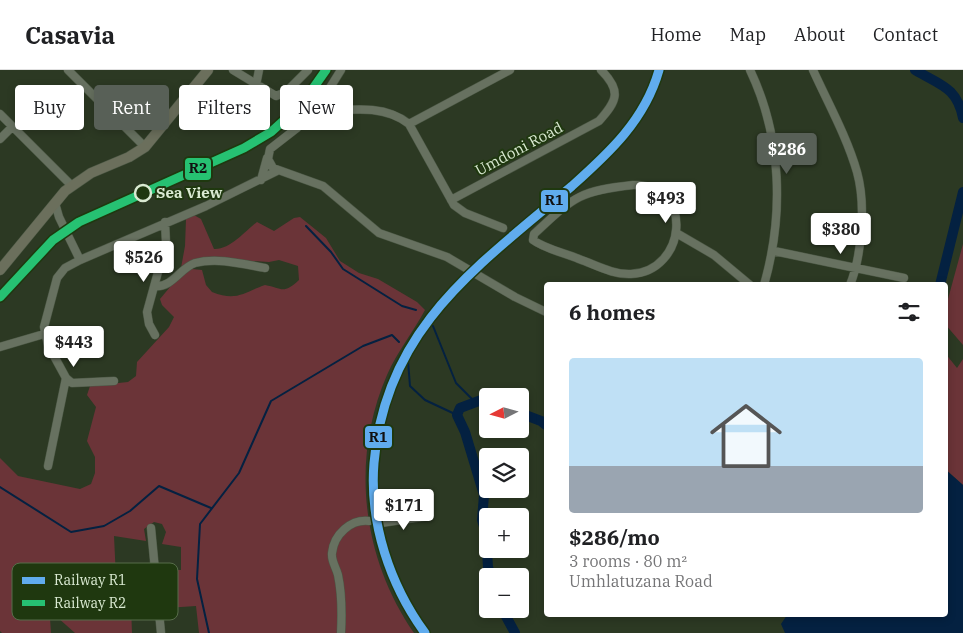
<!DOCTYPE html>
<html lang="en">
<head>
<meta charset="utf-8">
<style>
	body { margin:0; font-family:"IBM Plex Serif",serif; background:#f2f2f2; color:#202124; height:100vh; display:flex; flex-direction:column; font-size:19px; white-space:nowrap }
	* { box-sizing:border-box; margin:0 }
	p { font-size:16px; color:#757577 }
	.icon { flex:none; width:28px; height:28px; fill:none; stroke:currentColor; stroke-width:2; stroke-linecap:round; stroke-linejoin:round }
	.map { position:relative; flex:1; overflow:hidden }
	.details { position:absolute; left:544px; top:212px; width:404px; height:335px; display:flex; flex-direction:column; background:#fff; border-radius:5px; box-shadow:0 2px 8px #0003 }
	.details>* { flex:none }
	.top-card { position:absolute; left:15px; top:15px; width:454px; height:45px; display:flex; gap:10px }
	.needle { width:32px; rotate:264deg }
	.controls { position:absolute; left:479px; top:318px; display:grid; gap:10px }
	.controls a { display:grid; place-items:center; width:50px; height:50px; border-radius:5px; background:#fff; box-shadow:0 2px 8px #0003; font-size:25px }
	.price { position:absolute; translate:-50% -42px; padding:0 11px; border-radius:5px; background:#fff; color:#222; font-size:16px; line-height:32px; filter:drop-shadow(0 1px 2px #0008) }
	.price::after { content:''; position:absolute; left:50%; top:30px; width:15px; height:11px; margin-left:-8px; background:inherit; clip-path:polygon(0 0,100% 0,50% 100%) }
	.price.current { background:#586057; color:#fff }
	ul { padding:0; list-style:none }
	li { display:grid; align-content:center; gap:10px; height:265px; padding:0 25px }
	li span { display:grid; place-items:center; height:155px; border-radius:5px; color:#555 }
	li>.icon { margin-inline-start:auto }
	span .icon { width:90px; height:90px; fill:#fffc; stroke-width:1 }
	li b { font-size:21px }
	h2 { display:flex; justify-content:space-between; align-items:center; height:60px; padding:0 25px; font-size:21px }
	.chip { padding:0 18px; border-radius:5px; background:#fff; box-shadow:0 2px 8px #0003; font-size:18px; line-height:45px }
	.chip.current { background:#586057; color:#fff }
	header { display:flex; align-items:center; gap:30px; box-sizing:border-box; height:70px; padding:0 25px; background:#fff; border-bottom:1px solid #e0e0e0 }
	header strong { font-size:24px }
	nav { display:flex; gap:28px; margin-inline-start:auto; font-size:18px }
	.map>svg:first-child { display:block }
</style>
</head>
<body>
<header>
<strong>Casavia</strong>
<nav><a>Home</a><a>Map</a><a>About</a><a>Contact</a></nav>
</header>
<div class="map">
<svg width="963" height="563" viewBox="0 0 963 563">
	<rect width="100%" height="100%" fill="#2c3923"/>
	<!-- green -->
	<path fill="#6b3438" d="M192,144L201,149L214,179C230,180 245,161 257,152L274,161L294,148L300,147L326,168L340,191L359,203L378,209L417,232L425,240C413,262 397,282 387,305C350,390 362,488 414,563H199L196,536L166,538L164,535L159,504L161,500H181V477L162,474L166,462L162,454L154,452L144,459L146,471L114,466L116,508L130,509L132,563H75L57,547L50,548L51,563H2L0,561V388L18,406L80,419L91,414L95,403V387L87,371L96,337L87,325L90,316L128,312L136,306L137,292L169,257L174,247L162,235L160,229L180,205L192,199L202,200L206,215L212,222C237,232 244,222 265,215C282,218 283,225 299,210L298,196L279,190L269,192L238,190L181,198L185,176L186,149Z
		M963,174V275L945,254V240Z
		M945,283L957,298L963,289V415L945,399Z"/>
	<!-- water -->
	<path fill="#042141" d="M945,399L963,415V563H785L781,554L787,545H945Z"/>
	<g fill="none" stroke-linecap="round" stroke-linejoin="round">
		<!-- stream -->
		<path stroke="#042141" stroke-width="2" d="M306,156L331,182L343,199L402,236L416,240
			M433,256L456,313L475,332
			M408,291L410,316L425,330L457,345
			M0,417L71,462L104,456L130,441L159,416L211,438
			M209,563L197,509L200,454L239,403L271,331L363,276L392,265L399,272"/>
		<!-- river -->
		<path stroke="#042141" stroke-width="10" d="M915,0C940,15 957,17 963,48
			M940,215L963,122
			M488,330L484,329L460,338L457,345L465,362L484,425L482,450L486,464L488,497L491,506
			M520,343L541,351L546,355
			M502,539L515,563"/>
		<!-- minor casing -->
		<g stroke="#4b5744" stroke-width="9">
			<path id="minor" d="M68,0L145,77
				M233,0L276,26L286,22L308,0
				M341,0L321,32L297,58L270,79L268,89L273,98L323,116L379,163L447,187L515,227L546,242
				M750,0C782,67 784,145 764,215
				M813,0C828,33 847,67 857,102C866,134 862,185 850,215
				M256,15L259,0
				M312,42C344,41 382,32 409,54L454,135L465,143L503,158
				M0,44L72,116
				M409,54L510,0
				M0,69L12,57
				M261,110L267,88
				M633,115C696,114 686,202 631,204C613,205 596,195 579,189C565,183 545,179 533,170L534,164C574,127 578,121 633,115Z
				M451,130L599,51C617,31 622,21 601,0
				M55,133L59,147L80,190
				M678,164L714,185L750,215
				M774,181L904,208
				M155,216C172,218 180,198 195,193C217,187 243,194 265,198
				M155,265L149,254L147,242L166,173L165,152
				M0,277L44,264
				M114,311L72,313L66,308L48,275L44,257L57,208L65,198L80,190L206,136L277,101
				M48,396L66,308
				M381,453L428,446
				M151,458L161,563
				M341,563C342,544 342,524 338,505C336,497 331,491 332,483C334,464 351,449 369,451"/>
		</g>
		<!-- major casing -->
		<g stroke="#4b5744" stroke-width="11">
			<path id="major" d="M0,200L65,121L91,103L129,87L145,77L208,0"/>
		</g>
		<!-- minor -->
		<use href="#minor" stroke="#677160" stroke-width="8"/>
		<!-- major -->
		<use href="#major" stroke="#6b6f5c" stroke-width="10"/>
		<!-- rail-1 casing -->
		<g stroke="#1f380f" stroke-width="12">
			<path id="rail-1" d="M425,563C390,515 369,453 374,393C385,258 478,196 572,116C609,83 645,50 659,0"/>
		</g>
		<!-- rail-2 casing -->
		<g stroke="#1f380f" stroke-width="12">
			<path id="rail-2" d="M0,227L53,170L79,152L244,78L271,62L302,34L326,0"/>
		</g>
		<!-- rail-1 -->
		<use href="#rail-1" stroke="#60acee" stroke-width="9"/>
		<!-- rail-2 -->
		<use href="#rail-2" stroke="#26c172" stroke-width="9"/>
	</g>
	<!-- markers -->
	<circle fill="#1f380f" stroke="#daead2" stroke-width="2.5" cx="143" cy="123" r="8"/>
	<g text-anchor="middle" stroke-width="4" stroke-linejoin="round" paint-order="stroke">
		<!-- street labels -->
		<g font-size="15" fill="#daead2" stroke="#1f380f">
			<text transform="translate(519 79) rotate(-28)" y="5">Umdoni Road</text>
		</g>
		<!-- stop labels -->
		<g font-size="15" font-weight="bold" fill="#daead2" stroke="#1f380f" text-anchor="start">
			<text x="156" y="128">Sea View</text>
		</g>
	</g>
	<!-- legend -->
	<rect x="12" y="493" width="166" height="57" rx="8" fill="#1f380f" stroke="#576d4a" stroke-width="1"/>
	<rect x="22" y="507" width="23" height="7" fill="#60acee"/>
	<rect x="22" y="530" width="23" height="6" fill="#26c172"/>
	<g font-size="14" fill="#daead2">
		<text x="54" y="515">Railway R1</text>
		<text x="54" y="538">Railway R2</text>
	</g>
	<g stroke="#1f380f" stroke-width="2">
		<rect x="184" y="87" width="28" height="24" rx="5" fill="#26c172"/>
		<rect x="540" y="119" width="29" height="24" rx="5" fill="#60acee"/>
		<rect x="364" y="355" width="29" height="24" rx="5" fill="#60acee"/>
	</g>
	<g font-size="14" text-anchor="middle" font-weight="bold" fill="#111">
		<text x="198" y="103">R2</text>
		<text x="554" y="135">R1</text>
		<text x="378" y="372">R1</text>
	</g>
</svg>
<div class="controls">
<a><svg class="needle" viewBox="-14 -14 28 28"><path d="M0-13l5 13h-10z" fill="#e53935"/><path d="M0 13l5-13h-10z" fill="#757577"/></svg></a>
<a><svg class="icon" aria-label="layers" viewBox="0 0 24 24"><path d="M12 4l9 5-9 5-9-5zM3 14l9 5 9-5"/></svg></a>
<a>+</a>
<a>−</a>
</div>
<b class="price current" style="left:787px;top:105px">$286</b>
<b class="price" style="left:666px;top:154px">$493</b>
<b class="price" style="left:841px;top:185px">$380</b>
<b class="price" style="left:144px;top:213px">$526</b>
<b class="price" style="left:74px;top:298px">$443</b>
<b class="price" style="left:404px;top:461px">$171</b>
<div class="top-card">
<a class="chip">Buy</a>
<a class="chip current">Rent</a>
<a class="chip">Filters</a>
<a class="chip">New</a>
</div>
<section class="details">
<h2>6 homes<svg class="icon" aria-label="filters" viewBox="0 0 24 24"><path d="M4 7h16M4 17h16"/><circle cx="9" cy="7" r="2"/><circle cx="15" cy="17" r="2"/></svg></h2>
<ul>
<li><span style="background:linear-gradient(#bfe0f5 70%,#9aa5b1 0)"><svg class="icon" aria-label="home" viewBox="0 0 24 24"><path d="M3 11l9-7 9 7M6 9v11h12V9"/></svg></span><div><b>$286/mo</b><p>3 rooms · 80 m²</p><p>Umhlatuzana Road</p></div></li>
</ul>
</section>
</div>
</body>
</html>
